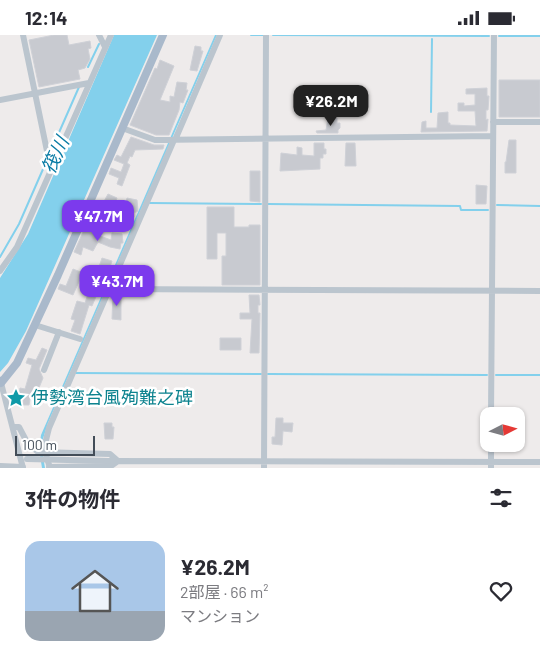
<!DOCTYPE html>
<html lang="ja">
<head>
<meta charset="utf-8">
<style>
	body { margin:0; font-family:Barlow,"Noto Sans JP",sans-serif; background:#f7f7f7; color:#2b2b33; height:100vh; display:flex; flex-direction:column; font-size:19px; white-space:nowrap }
	* { box-sizing:border-box; margin:0 }
	p { font-size:16px; color:#7c7c81 }
	.icon { flex:none; width:28px; height:28px; fill:none; stroke:currentColor; stroke-width:2; stroke-linecap:round; stroke-linejoin:round }
	.map { position:relative; height:433px; overflow:hidden }
	.details { display:flex; flex-direction:column; background:#fff; flex:1 }
	.details>* { flex:none }
	.needle { width:32px; rotate:84deg }
	.fabs { position:absolute; left:480px; top:372px; display:grid; gap:10px }
	.fabs a { display:grid; place-items:center; width:45px; height:45px; border-radius:10px; background:#fff; box-shadow:0 1px 4px #0004; font-size:25px }
	.scale { position:absolute; left:15px; bottom:12px; width:80px; box-sizing:border-box; padding-left:5px; border:2px solid #434d58; border-top:0; font-size:14px; line-height:18px; white-space:nowrap; color:#434d58; -webkit-text-stroke:4px #fff; paint-order:stroke }
	.price { position:absolute; translate:-50% -42px; padding:0 11px; border-radius:10px; background:#7c3aed; color:#fff; font-size:16px; line-height:32px; filter:drop-shadow(0 1px 2px #0008) }
	.price::after { content:''; position:absolute; left:50%; top:30px; width:15px; height:11px; margin-left:-8px; background:inherit; clip-path:polygon(0 0,100% 0,50% 100%) }
	.price.active { background:#222; color:#fff }
	ul { padding:0; list-style:none }
	li { display:flex; align-items:center; gap:15px; height:125px; padding:0 25px }
	li+li { border-top:1px solid #e1e1e2 }
	li span { display:grid; place-items:center; flex:none; width:140px; height:100px; border-radius:15px; color:#555 }
	li>.icon { margin-inline-start:auto }
	span .icon { width:60px; height:60px; fill:#fffc; stroke-width:1 }
	li b { font-size:21px }
	h2 { display:flex; justify-content:space-between; align-items:center; height:60px; padding:0 25px; font-size:21px }
	.status { display:flex; justify-content:space-between; align-items:center; height:35px; padding:0 25px; background:#fff; direction:ltr }
	.status svg { height:14px; fill:currentColor }
	.map>svg:first-child { display:block }
</style>
</head>
<body>
<div class="status"><b>12:14</b><svg viewBox="0 0 49 12"><path d="M0 12V9h3v3zM5 12V6h3v6zM10 12V3h3v9zM15 12V0h3v12zM26 1h20v11H26zM47 4h2v5h-2z"/></svg></div>
<div class="map">
<svg width="540" height="433" viewBox="0 0 540 433">
	<rect width="100%" height="100%" fill="#eeebeb"/>
	<!-- water -->
	<path fill="#83d0ec" d="M114,0H157L26,296L8,328L0,337V243L28,199Z
		M215,0H217L48,388L41,410L45,433H42L39,414L41,400Z"/>
	<g fill="none" stroke-linecap="round" stroke-linejoin="round">
		<!-- stream -->
		<path stroke="#83d0ec" stroke-width="2" d="M251,0H263
			M273,0L489,1
			M499,1H540
			M88,32L99,9
			M431,77L432,4
			M50,118L79,52
			M150,168L261,169
			M268,169L460,171L461,175H488
			M497,170L540,171
			M0,222L19,189L47,125
			M76,338L261,339
			M268,339L487,340
			M496,340H540"/>
	</g>
	<!-- building -->
	<path fill="#c8cad0" stroke="#cfd1d7" d="M54,0H67L69,10L90,6L91,13L88,14L90,24L85,33L78,35L80,44L39,52L29,5Z
		M195,11L201,12V16H203L197,36L190,35Z
		M160,25L174,31L160,65L170,67V61L174,62L177,47L187,48L186,55H188L183,68L180,67L179,75L169,100H156L130,90L155,33L157,34Z
		M499,45H540V82H499Z
		M487,53V61H489L488,75H486V85L488,84L487,96L421,97L422,87L426,86V93H437L438,78L448,77V88H450V90L476,91L475,76H458V68H464V71L475,70V59H466V54Z
		M328,83H337V88H340V93L338,95V98H317L316,96L326,95Z
		M131,102L154,110H164L163,114L135,115L132,122L130,121L127,128L130,130L122,151L117,149L119,143L109,139L111,133L121,137L124,129L114,125L117,120L121,122Z
		M509,105H516V138H505V127H506Z
		M314,108H324V114H326V119H323V123H320V134L280,136L281,118L297,120V112L302,113V120L314,121Z
		M346,108H355L356,131H345Z
		M250,136H260V167L250,166Z
		M476,150L487,151L486,169H476Z
		M108,159L117,163L114,171L124,175L127,163L137,165L138,176L134,178V182L125,183V181L112,177L107,185L100,183L103,176H101L102,170Z
		M207,172H234V192H249V190H260V250H222V221H226V198H217V224H207Z
		M84,195L111,205L112,198L122,199L123,208H121L120,214L110,212L98,207L93,216L83,212L81,220L74,217Z
		M102,223L112,226L109,235L107,240L105,239L103,244L100,243L99,248L95,251V254L98,257L92,271L89,270L80,299L71,296L75,285L71,284L77,266L85,268L89,256L86,255L90,246L81,242L73,260L58,254L60,249L66,251L73,234L86,239L87,237L96,241Z
		M129,238H137V249H117L119,244H129Z
		M113,259H121V285L112,284Z
		M249,260H259L260,270H258V278H260L259,318H250L252,284H240V278H250Z
		M220,303H241V315H220Z
		M42,313L47,315L39,334L43,343L34,365L30,364L29,370H23V364L20,365L19,358L20,353L25,354L32,330L26,328L28,323L36,325Z
		M276,383H283V388H293L292,397L283,396L282,410L272,409V402H275Z
		M104,388H112V392H114L113,404H105Z"/>
	<g fill="none" stroke-linecap="round" stroke-linejoin="round">
		<!-- minor -->
		<path stroke="#bbc5ce" stroke-width="6" d="M23,0L48,121L54,128
			M99,0L105,12
			M0,65L89,48
			M493,87H540
			M122,93L155,105L493,101
			M175,105L220,0
			M83,183L112,192
			M0,236L17,212L111,0
			M100,253L109,256
			M110,254L540,256
			M35,290L80,304
			M44,335L59,297
			M1,348L23,433
			M491,381L494,0
			M13,392H19L28,409L38,417L110,419L118,426L111,431L49,432
			M108,426L540,427
			M0,431L23,432
			M50,433L44,413L49,393L174,105
			M264,433L266,0
			M491,433V409"/>
		<!-- major -->
		<path stroke="#a9b9cb" stroke-width="8" d="M0,346L1,348L17,328L58,240L163,0"/>
		<!-- minor-bridge -->
		<path stroke="#bbc5ce" stroke-width="6" d="M27,424L108,426"/>
	</g>
	<!-- icons -->
	<defs>
		<g id="sight-bare" transform="scale(1.5)"><path d="M0-6L1.8-2.2L6-1.7L2.9 1.2L3.7 5.4L0 3.3L-3.7 5.4L-2.9 1.2L-6-1.7L-1.8-2.2Z" fill="#0f9aa8" stroke="#fff" stroke-width="2.5" paint-order="stroke"/></g>
	</defs>
	<g fill-rule="evenodd">
		<use href="#sight-bare" x="16" y="363"/>
	</g>
	<g text-anchor="middle" stroke-width="5" stroke-linejoin="round" paint-order="stroke">
		<!-- culture labels -->
		<g font-size="18" fill="#0d838f" stroke="#fff" text-anchor="start">
			<text x="31" y="369">伊勢湾台風殉難之碑</text>
		</g>
		<!-- water labels -->
		<g font-size="19" font-style="italic" fill="#0a7ca5" stroke="#fff">
			<text transform="translate(55 120) rotate(-65)" y="7">筏川</text>
		</g>
	</g>
</svg>
<div class="fabs">
<a><svg class="needle" viewBox="-14 -14 28 28"><path d="M0-13l5 13h-10z" fill="#e53935"/><path d="M0 13l5-13h-10z" fill="#7c7c81"/></svg></a>
</div>
<div class="scale">100 m</div>
<b class="price active" style="left:331px;top:92px">¥26.2M</b>
<b class="price" style="left:98px;top:207px">¥47.7M</b>
<b class="price" style="left:117px;top:272px">¥43.7M</b>
</div>
<section class="details">
<h2>3件の物件<svg class="icon" aria-label="filters" viewBox="0 0 24 24"><path d="M4 7h16M4 17h16"/><circle cx="9" cy="7" r="2"/><circle cx="15" cy="17" r="2"/></svg></h2>
<ul>
<li><span style="background:linear-gradient(#a9c7e8 70%,#9aa5b1 0)"><svg class="icon" aria-label="home" viewBox="0 0 24 24"><path d="M3 11l9-7 9 7M6 9v11h12V9"/></svg></span><div><b>¥26.2M</b><p>2部屋 · 66 m²</p><p>マンション</p></div><svg class="icon" aria-label="heart" viewBox="0 0 24 24"><path d="M12 20l-8-8c-3-5 5-10 8-4 3-6 11-1 8 4z"/></svg></li>
</ul>
</section>
</body>
</html>
